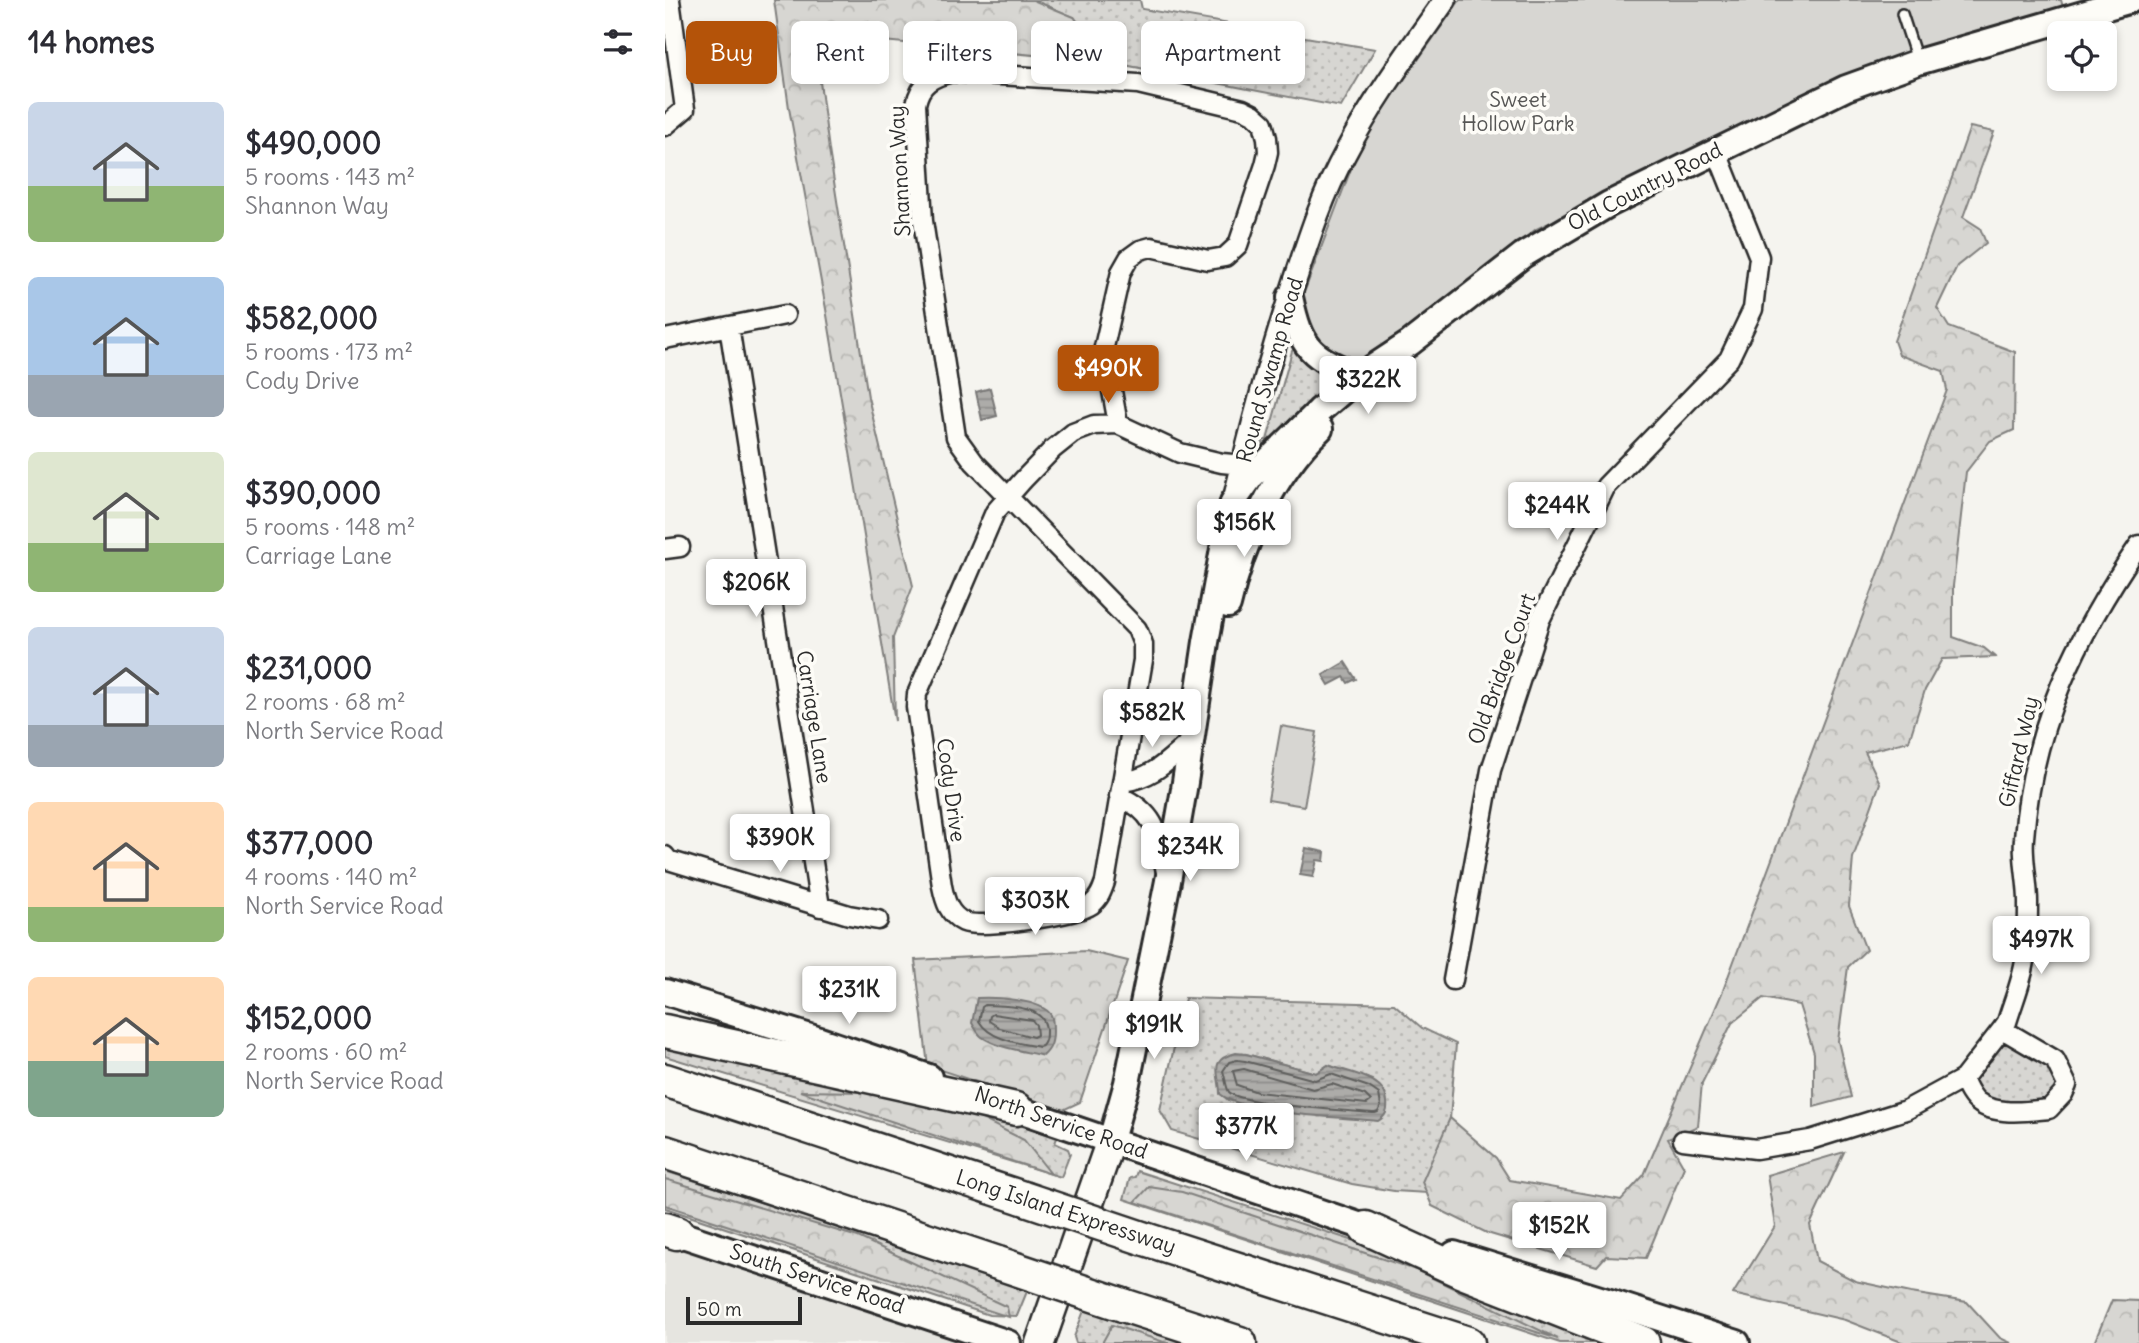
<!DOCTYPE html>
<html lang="en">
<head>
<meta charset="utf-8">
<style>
	body { margin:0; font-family:Delius,sans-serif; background:#f2f2f3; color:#2b2b33; height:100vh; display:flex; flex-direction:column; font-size:26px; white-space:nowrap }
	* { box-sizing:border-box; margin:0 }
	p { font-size:23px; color:#7c7c81 }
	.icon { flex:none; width:38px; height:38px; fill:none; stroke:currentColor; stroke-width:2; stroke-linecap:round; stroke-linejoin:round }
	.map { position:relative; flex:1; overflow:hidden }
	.details { display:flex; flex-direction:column; background:#fff; width:665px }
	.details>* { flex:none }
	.hud { position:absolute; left:21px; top:21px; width:665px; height:63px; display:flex; gap:14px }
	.tools { position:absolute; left:1382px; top:21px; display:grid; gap:14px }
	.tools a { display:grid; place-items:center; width:70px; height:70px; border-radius:10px; background:#fff; box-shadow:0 4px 10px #0003; font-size:35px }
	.scale { position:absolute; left:21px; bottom:18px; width:116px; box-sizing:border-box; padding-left:7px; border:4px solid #2b2b2b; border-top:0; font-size:19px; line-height:24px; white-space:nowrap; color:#2b2b2b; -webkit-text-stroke:5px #fdfcf7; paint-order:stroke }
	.price { position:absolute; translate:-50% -60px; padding:0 16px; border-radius:7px; background:#fff; color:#222; font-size:23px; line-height:46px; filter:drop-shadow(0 2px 4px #0008) }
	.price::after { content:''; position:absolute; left:50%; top:42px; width:21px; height:16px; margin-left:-10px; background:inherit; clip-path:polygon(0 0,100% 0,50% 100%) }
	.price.current { background:#b45309; color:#fff }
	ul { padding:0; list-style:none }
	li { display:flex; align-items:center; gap:21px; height:175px; padding:0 28px }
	li span { display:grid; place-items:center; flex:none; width:196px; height:140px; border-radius:10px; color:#555 }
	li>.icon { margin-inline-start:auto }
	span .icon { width:84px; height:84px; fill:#fffc; stroke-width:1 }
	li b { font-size:30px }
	h2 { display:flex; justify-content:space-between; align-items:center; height:84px; padding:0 28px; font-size:30px }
	.pill { padding:0 24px; border-radius:10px; background:#fff; box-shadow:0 4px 10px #0003; font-size:24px; line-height:63px }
	.pill.current { background:#b45309; color:#fff }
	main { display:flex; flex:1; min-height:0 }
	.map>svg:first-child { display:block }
</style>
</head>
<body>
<main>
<section class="details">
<h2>14 homes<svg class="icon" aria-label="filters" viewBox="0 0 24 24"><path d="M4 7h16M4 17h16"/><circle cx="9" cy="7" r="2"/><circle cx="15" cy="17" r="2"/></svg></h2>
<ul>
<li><span style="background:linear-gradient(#c9d6e8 60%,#8fb573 0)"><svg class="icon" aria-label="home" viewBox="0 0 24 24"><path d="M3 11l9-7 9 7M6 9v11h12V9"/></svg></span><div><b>$490,000</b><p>5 rooms · 143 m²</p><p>Shannon Way</p></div></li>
<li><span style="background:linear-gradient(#a9c7e8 70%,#9aa5b1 0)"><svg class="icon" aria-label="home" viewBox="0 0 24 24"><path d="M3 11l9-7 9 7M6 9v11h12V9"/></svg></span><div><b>$582,000</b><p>5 rooms · 173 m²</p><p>Cody Drive</p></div></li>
<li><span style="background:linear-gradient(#dfe7d0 65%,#8fb573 0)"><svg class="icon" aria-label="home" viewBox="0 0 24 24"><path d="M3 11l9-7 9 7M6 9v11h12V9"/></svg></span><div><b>$390,000</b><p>5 rooms · 148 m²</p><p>Carriage Lane</p></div></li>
<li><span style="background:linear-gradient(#c9d6e8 70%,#9aa5b1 0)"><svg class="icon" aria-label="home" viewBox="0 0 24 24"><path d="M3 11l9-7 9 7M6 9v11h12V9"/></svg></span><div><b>$231,000</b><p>2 rooms · 68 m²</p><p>North Service Road</p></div></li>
<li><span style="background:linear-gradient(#ffd9b3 75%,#8fb573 0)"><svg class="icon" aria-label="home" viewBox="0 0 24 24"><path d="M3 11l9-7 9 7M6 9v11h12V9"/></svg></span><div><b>$377,000</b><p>4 rooms · 140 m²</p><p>North Service Road</p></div></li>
<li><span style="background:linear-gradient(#ffd9b3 60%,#7fa58c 0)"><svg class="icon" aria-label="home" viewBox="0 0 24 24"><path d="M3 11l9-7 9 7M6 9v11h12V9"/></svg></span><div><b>$152,000</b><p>2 rooms · 60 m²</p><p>North Service Road</p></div></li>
</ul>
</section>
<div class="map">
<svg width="1474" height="1343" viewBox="0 0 1474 1343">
	<defs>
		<pattern id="grass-dots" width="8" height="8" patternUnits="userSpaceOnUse" patternTransform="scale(1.75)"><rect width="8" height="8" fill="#d7d6d2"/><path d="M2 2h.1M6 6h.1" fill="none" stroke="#b9b8b4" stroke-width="1.8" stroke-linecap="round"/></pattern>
		<pattern id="forest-crowns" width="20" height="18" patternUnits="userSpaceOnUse" patternTransform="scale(1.75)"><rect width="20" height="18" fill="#d7d6d2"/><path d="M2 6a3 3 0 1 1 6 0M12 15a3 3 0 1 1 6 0" fill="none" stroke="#b9b8b4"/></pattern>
		<pattern id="water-rules" width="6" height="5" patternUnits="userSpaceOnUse" patternTransform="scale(1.75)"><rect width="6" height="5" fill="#adaca9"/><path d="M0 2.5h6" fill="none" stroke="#8d8c8a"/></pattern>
	</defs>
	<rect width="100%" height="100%" fill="#f5f4ef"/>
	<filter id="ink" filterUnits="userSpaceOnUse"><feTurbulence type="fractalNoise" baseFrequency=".0143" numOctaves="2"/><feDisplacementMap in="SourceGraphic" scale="14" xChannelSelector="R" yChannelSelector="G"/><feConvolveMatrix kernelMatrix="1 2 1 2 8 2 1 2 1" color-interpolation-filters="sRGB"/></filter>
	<g filter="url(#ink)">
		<!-- built -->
		<path fill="#e6e5e0" d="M0,1242L294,1343H0Z"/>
		<!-- grass -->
		<path fill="url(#grass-dots)" stroke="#81807e" stroke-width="2" fill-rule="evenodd" d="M368,0H475L477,9L710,49L676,107L444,62L409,17Z
			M632,346L672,378L670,384L603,446L599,447L598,440H602L627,351Z
			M520,998L729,1004L757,1028L791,1044L779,1194L729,1191L687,1184L507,1131L495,1110ZM581,1054L651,1073L663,1065L707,1080L645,1114L588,1107L563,1100L556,1094L555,1085Z
			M0,1038L336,1117L392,1138L390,1143L403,1149L405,1154L396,1177L0,1056Z
			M1339,1039C1354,1046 1402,1069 1390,1091C1388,1096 1382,1100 1379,1104L1325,1103L1303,1080Z
			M0,1171L363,1289L352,1316L324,1315L0,1208Z
			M472,1171L711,1248L955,1343H895L459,1199L465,1178L470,1177Z
			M420,1308L526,1343H411L409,1337Z"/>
		<!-- forest -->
		<path fill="url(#forest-crowns)" stroke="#81807e" stroke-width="2" d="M109,0H368L409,17L444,62L153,35L150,44L164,150L203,397L248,586L228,638L230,721L161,309L124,108Z
			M1305,127L1329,132L1298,217L1315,228L1321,243L1292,266L1272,308L1284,327L1350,352L1349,430L1325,441L1301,472L1288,586V637L1319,648L1330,657L1277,659L1260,690L1244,741L1200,752L1215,783L1188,858L1184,906L1201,950L1183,967L1173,1041L1186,1097L1149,1107V1053L1134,1005L1098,998L1067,1023L1037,1083L1033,1126L1003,1139L1019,1167L981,1258L941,1256L932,1266L822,1233L767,1206L757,1182L785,1118L831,1158L845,1180L956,1200L979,1175L1057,993L1282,390L1278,371L1234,355L1229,341Z
			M421,951L463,961L415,1102L398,1110L263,1066L250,960Z
			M135,1091L198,1092L253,1098L305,1113L359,1140L386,1174Z
			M1179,1152L1145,1225L1152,1261L1190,1281L1246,1293L1302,1302L1335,1338L1346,1343H1239L1180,1320L1068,1294L1110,1226L1102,1175Z
			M0,1179L193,1237L342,1307L344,1317L0,1205Z
			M484,1187L517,1192L751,1270L893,1339L470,1202Z
			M1447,1300L1474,1301V1343H1429Z
			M447,1325L502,1343H437Z"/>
		<!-- green -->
		<path fill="#d7d6d2" stroke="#81807e" stroke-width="2" d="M795,0H1396L1398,7L1178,78L1052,143L871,229L723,348L704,359L681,360L659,349L642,332L637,298L697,140Z
			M616,726L652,732L639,806L603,800Z"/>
		<!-- water -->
		<path fill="url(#water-rules)" stroke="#797877" stroke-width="2" d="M325,388L332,416L317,420L311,392Z
			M680,662L691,679L683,683L679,677L664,685L658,675Z
			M641,848L660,852L659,861L652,860L648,877L635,875Z
			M312,998C329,997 376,999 386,1015C388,1019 388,1027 388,1031C388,1042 386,1049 378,1056C359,1051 333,1048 317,1037C313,1034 310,1028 307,1023Z
			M571,1053L581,1054L651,1073L663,1065C682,1073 721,1076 722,1102C723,1111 721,1116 713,1121C677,1117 582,1115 555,1094C555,1073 542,1060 571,1053Z"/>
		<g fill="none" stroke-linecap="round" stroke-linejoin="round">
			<!-- shore -->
			<path stroke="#5f5f5d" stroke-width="2" d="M320,1005C340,1006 380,1004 381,1030C381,1037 381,1041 377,1046L374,1047C354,1043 325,1040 314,1021L317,1007Z
				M328,1014L367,1020L371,1025L372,1035L368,1037L335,1028L324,1021L325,1016Z
				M572,1060L580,1061L650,1080L666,1074L704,1087L714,1094L716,1106L713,1112L710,1113C687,1111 576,1105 564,1092C561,1088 560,1076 558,1071L564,1062Z
				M579,1069L648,1089L667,1084L700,1095L706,1101L702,1104L592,1092L572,1085L568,1071Z"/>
			<!-- service casing -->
			<g stroke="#2b2b2b" stroke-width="14">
				<path id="service" d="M1237,14L1252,60"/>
			</g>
			<!-- minor casing -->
			<g stroke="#2b2b2b" stroke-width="23">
				<path id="minor" d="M0,126L20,109L5,0
					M64,326L155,907
					M0,339L120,315
					M453,424L439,347L456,272L464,258L475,250L486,247L543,260L560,257L573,245L600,165L603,152L602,138L598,123L588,114L578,109L473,84L287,72C268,77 255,83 251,104L258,221L291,437L309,462L472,629L478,644V660L440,882C437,891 434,899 426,905C412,915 315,929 299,922C284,915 280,901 277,886L251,707L252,694L330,512C340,501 349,490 359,479L388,449L408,433L429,425L453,424L515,453L557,463L588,466
					M0,549L15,547
					M457,782C489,778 503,760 527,740
					M454,796C492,813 493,834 501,872
					M0,856L3,860L184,915L213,920
					M788,980L826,770L875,620L941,486L1064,359L1088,309L1094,257L1051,150
					M1298,1079C1302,1087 1306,1097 1313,1102C1330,1116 1364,1111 1384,1109L1398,1094L1402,1085L1390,1060L1337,1029
					M1018,1140L1091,1149L1145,1140L1241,1110L1298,1079L1337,1029L1342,1022C1348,1002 1357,981 1360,961C1363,942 1363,921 1363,902C1363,881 1357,859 1359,838C1367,727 1412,635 1474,545"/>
			</g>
			<!-- tertiary casing -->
			<g stroke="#2b2b2b" stroke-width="26">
				<path id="tertiary" d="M570,496C586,429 604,362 625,296C641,247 656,197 681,152C709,98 745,50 780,0"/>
			</g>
			<!-- secondary casing -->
			<g stroke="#2b2b2b" stroke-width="30">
				<path id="secondary" d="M625,297C636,349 646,358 695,376
					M563,605C577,543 608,473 655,429
					M0,992L155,1040L264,1077
					M334,1103L717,1233
					M446,1140L462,1083L503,881L519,789L541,642L560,538L568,502L586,477L654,411L695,376L745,343L858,255L944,204L1181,88L1253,62L1466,0
					M0,1229L343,1343
					M789,1254L945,1302L1072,1343"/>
			</g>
			<!-- primary casing -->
			<g stroke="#2b2b2b" stroke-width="33">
				<path id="primary" d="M375,1343L446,1140"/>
			</g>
			<!-- motorway casing -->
			<g stroke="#2b2b2b" stroke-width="37">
				<path id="motorway" d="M0,1031L351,1109
					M0,1080L358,1198
					M0,1152L333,1263
					M701,1228L795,1271L978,1343
					M0,1229L12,1233
					M480,1239L803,1343
					M458,1305L575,1343"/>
			</g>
			<!-- service -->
			<use href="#service" stroke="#fdfcf7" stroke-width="9"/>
			<!-- minor -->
			<use href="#minor" stroke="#fdfcf7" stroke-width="18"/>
			<!-- tertiary -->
			<use href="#tertiary" stroke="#fdfcf7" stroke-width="21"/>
			<!-- secondary -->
			<use href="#secondary" stroke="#fdfcf7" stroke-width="24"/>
			<!-- primary -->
			<use href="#primary" stroke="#fdfcf7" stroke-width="28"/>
			<!-- motorway -->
			<use href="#motorway" stroke="#fdfcf7" stroke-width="32"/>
			<!-- motorway-bridge casing -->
			<g stroke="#2b2b2b" stroke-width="37" stroke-linecap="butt">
				<path id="motorway-bridge" d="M358,1198L480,1239
					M333,1263L458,1305"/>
			</g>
			<!-- motorway-bridge -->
			<use href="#motorway-bridge" stroke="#fdfcf7" stroke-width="32"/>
		</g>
	</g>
	<g text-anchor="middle" stroke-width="7" stroke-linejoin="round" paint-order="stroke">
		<!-- park labels -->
		<g font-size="21" fill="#565655" stroke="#fdfcf7">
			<text x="853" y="107">Sweet<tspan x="853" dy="24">Hollow Park</tspan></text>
		</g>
		<!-- street labels -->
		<g font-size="21" fill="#2b2b2b" stroke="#fdfcf7">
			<text transform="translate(235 171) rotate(-93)" y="7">Shannon Way</text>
			<text transform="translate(980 187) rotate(-27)" y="7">Old Country Road</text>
			<text transform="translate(605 370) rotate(-74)" y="7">Round Swamp Road</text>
			<text transform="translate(837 669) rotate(-70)" y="7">Old Bridge Court</text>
			<text transform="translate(149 717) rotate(81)" y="7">Carriage Lane</text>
			<text transform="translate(1354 752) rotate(-77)" y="7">Giffard Way</text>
			<text transform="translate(286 790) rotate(82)" y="7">Cody Drive</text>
			<text transform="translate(396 1123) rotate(19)" y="7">North Service Road</text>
			<text transform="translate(401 1212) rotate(18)" y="7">Long Island Expressway</text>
			<text transform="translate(152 1279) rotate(18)" y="7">South Service Road</text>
		</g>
	</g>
</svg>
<div class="tools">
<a><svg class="icon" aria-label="locate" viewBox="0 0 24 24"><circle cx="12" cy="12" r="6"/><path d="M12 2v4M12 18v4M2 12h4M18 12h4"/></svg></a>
</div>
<div class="scale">50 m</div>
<b class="price current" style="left:443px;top:405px">$490K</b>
<b class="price" style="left:703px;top:416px">$322K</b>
<b class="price" style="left:892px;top:542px">$244K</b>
<b class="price" style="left:579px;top:559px">$156K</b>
<b class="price" style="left:91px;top:619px">$206K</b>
<b class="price" style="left:487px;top:749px">$582K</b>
<b class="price" style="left:115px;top:874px">$390K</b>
<b class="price" style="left:525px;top:883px">$234K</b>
<b class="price" style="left:370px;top:937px">$303K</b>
<b class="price" style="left:1376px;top:976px">$497K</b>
<b class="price" style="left:184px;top:1026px">$231K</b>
<b class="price" style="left:489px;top:1061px">$191K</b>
<b class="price" style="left:581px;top:1163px">$377K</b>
<b class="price" style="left:894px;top:1262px">$152K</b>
<div class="hud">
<a class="pill current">Buy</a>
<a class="pill">Rent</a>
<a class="pill">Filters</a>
<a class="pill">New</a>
<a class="pill">Apartment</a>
</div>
</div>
</main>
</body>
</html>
